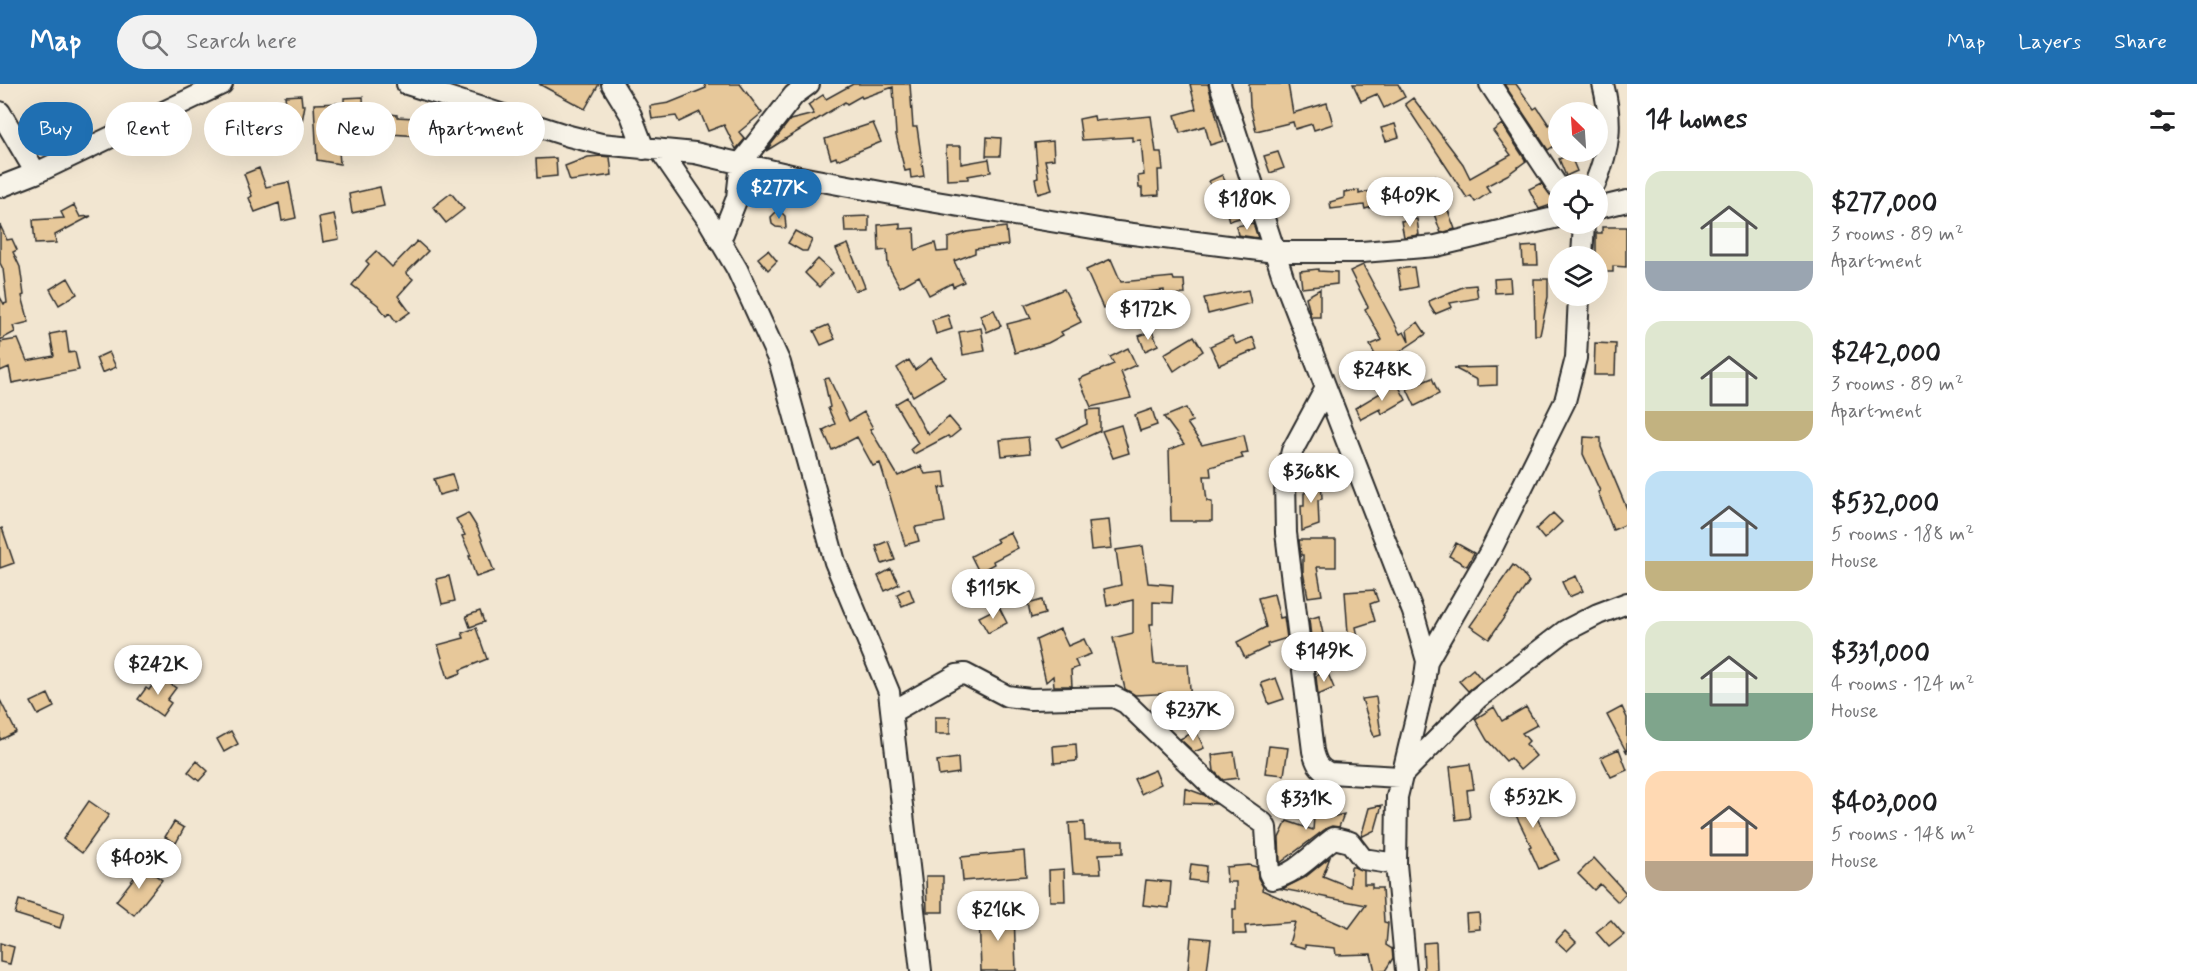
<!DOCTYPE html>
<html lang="en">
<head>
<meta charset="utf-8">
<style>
	body { margin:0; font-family:Mynerve,sans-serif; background:#f2f2f2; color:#202124; height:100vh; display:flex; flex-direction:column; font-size:22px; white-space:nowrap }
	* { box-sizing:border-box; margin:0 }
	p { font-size:20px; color:#757577 }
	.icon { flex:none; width:33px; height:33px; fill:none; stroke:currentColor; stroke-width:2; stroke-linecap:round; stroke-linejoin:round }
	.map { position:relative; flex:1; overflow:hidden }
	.details { display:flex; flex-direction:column; background:#fff; width:570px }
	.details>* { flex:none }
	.hud { position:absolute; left:18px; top:18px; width:570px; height:54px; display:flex; gap:12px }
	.needle { width:39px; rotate:335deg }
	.fabs { position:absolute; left:1548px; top:18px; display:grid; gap:12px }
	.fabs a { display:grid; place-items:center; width:60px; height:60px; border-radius:50%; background:#fff; box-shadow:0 6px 24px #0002; font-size:30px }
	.price { position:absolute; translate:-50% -51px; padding:0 14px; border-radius:21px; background:#fff; color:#222; font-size:20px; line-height:39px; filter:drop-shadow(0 2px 3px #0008) }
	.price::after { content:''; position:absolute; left:50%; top:36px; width:18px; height:14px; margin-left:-9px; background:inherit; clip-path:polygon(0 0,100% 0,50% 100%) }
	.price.selected { background:#1f6fb2; color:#fff }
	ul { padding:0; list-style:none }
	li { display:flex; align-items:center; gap:18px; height:150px; padding:0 18px }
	li span { display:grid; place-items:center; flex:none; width:168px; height:120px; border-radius:18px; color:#555 }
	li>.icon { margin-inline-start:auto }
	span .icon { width:72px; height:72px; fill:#fffc; stroke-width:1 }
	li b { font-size:26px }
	h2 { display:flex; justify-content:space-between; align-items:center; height:72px; padding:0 18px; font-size:26px }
	.tag { padding:0 21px; border-radius:27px; background:#fff; box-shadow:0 6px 24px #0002; font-size:21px; line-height:54px }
	.tag.selected { background:#1f6fb2; color:#fff }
	header { display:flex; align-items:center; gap:36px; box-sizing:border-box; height:84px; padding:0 30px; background:#1f6fb2; color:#fff }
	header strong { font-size:28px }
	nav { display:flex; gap:33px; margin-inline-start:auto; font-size:21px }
	.search { width:420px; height:54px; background:#f2f2f2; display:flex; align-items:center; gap:15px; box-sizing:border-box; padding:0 21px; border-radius:33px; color:#757577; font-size:22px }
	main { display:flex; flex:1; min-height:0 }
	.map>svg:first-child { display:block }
</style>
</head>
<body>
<header>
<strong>Map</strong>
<div class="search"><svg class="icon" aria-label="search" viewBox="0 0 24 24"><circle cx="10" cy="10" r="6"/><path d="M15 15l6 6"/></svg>Search here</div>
<nav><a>Map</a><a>Layers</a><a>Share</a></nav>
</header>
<main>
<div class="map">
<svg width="1627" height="887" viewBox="0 0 1627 887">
	<rect width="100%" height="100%" fill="#f2e6d1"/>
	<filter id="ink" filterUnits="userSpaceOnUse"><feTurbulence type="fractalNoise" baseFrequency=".0167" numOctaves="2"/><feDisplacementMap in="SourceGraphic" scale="12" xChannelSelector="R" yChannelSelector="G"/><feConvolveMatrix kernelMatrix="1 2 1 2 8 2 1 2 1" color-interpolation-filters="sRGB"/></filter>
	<g filter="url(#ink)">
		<!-- building -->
		<path fill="#e7c89a" stroke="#2b2b2b" stroke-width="1.5" d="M539,0H599L585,25Z
			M704,0H740L762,29L739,48L745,55L737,64L736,65L724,41L708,47L700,28L679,38L676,32L652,35L650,22L669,19L706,4Z
			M853,0H910L913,43H917L924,92L911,94L910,86L905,87L896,51L893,3L862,14L861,12L847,20L845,18L766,67L790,36L814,30L808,21L823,11L826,15Z
			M1190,0H1208L1223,57L1210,61L1205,42L1180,49L1175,31L1196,25Z
			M1249,0H1288L1293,29L1327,19L1333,40L1314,46L1312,40L1295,45L1293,38L1256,47L1250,22Z
			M1353,0H1398L1405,13L1384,24L1377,10L1361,17Z
			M1504,0H1516L1534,25L1537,23L1549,41L1553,39L1558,48V59L1548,66Z
			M301,11L302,21H305L301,43L225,50L223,31L243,28V33L287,27L285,12Z
			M363,13L364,33L340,34L341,46H333L331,66L339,67L340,80L317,76L314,20L344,19V14Z
			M1413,14L1463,80L1470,94L1511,71L1493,47L1502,40L1526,77L1507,91L1486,102L1490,108L1475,118L1471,112L1467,114L1405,20Z
			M73,22L81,32L75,37L83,47L73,55L69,50L56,61L45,47L53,41L49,36L63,24L65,28Z
			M377,28L397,31V33L433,35V41L450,39V42L464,41V43L491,40L494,52L466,55V58L438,62L437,53L373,49Z
			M1094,32L1095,37L1151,32L1156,68H1161L1163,86H1158L1159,111L1142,112V104H1139L1138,92L1144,91L1141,56L1132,57V53L1082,56L1079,35Z
			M873,39L881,58L837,76L836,73L831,75L825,55Z
			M1395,40L1399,53L1386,57L1381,44Z
			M987,53L1001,54L1000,72H986Z
			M1053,57L1054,75L1045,76L1052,106L1038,110L1035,95L1038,94L1035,59Z
			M946,62H961V80L989,75L991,88L968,92V95L947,96Z
			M1278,68L1284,84L1270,89L1264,72Z
			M1570,70L1577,87L1566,92L1559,75Z
			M601,72L610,73L612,91L570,97L565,82L588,73Z
			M556,74L557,92L537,94L536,75Z
			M259,84L266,103L289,98L296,134L282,137L279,119L255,128L249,114L252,112L244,90Z
			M1222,91L1235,116L1238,115L1243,133L1229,137L1222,111L1217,113L1209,97Z
			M1435,92L1455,145L1441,149L1422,97Z
			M1541,99L1557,119L1539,125L1529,105Z
			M380,103L384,122L352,129L349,110Z
			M1378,105L1382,120L1365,125L1364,121L1331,125L1330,118L1344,114V108L1359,106V110Z
			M451,109L464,125L446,139L433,123Z
			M74,121L80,133L91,132L55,151L56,159L35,160L33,136L64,134L61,128Z
			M776,128H781L785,132L786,144L776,143L772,140L771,133Z
			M334,130L339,155L323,158L319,133Z
			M869,132V148H845L844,133Z
			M1417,135L1419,151L1404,153L1401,137Z
			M900,139V145L914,144L915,166L935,159L937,168L948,167V154L967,148L1006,143L1008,161L975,165V169L954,177L964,198L953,203L952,199L929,211L919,192L900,203L888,181L887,166L879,167L878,141Z
			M1253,139L1258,154L1238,151L1236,142Z
			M0,141L7,156L12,155L17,166L13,168L20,183L24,211L22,212L29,238L13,242L15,248L0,256V213L4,220L7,219L3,185L0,179Z
			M1602,143H1626V183L1613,182V188H1598V172H1596V149H1602Z
			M795,147L812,156L807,167H802L788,159Z
			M417,157L428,167L406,189L413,195L398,212L410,228L396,238L390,229L386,232L378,221L352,201L369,180L366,177L376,167L392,183Z
			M848,160L865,203L855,207L836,165Z
			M1537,162L1538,181H1523L1522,163Z
			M768,166L777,177L768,186L758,174Z
			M818,175L833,189L819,203L805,189Z
			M1111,175L1121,198L1173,193L1174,196H1184L1185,210L1164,211V206L1138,209L1103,224L1086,186Z
			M1363,181L1400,250L1404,248L1409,258L1407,246L1418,238L1426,250L1390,274L1379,279L1370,261L1382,256L1365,225L1368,223L1350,187Z
			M1414,183L1417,203L1401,206L1398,185Z
			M1318,185V187L1337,188V200L1302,204L1300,187Z
			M68,194L77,210L59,221L50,205Z
			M1510,194L1511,208L1495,209L1494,195Z
			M1534,195H1548V213L1540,251H1535Z
			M1476,201L1478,214L1450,219L1452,223L1435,230L1430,222L1429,217L1465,202Z
			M1064,205L1081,238L1061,248L1063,251L1048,259L1015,269L1007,240L1031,234L1025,221Z
			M1320,205V233H1311L1306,213Z
			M1248,206L1251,219L1208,230L1204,214Z
			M994,226L1001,242L987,248L980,231Z
			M948,231L952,245L936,250L932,236Z
			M828,241L835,255L821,261L814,247Z
			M981,244L985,267L963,271L959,248Z
			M66,247L69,269L75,268L79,286L12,299L9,283L0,287V258L18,255L27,277L54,272L50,250Z
			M1152,247L1158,261L1145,267L1139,252Z
			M1194,252L1203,267L1174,287L1164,270Z
			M1232,252L1236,260L1253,253L1257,265L1219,281L1210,262Z
			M1595,259L1616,260L1615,291H1594Z
			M1128,264L1136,281L1121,288L1131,314L1091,323L1079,295L1114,280L1110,273Z
			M109,268L116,283L102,289L96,274Z
			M931,274L945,293L913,312L897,284L909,276L915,286Z
			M1497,283V301L1477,302V296L1454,284Z
			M829,294L849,337L864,328L873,344L870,345L898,392L921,382L925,390L944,388L946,403L939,404L945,438L915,443L919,457L905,461L880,379L873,382L857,353L832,366L823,346L835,340L828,324L830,323L824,295Z
			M1432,294L1439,310L1415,322L1407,305Z
			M1397,299L1406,316L1382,330L1380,325L1361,335L1355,324Z
			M907,313L926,348L927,347L929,350L949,333L960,346L950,354L948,352L914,370L911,365L918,359L895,320Z
			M1186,324L1192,337L1187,339L1202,361L1244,351L1248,369L1241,370L1243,374L1210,383L1211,392H1204L1207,417L1212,418V437H1171L1169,366L1184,360L1164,333Z
			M1100,325V347L1062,364L1057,354L1087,340L1086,326Z
			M1152,325L1157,341L1140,347L1135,331Z
			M1121,341L1129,369L1113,374L1102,347Z
			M1028,353L1030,369L1002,372L1000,356Z
			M1584,353L1601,354V363L1627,425V440L1613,446L1598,408L1600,407L1583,370Z
			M452,390L457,406L439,411L434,395Z
			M1321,394L1322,415L1318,416L1319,441L1302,447L1301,422H1304V409L1307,408L1306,395Z
			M468,429L478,445L494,487L476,493L469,472H471L462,452L465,451L456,435Z
			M1553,429L1562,438L1544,455L1536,445Z
			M1109,436L1112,464L1091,466L1088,438Z
			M2,444L14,479L0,484V445Z
			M1010,448L1018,464L993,477L994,480L979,488L971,472L998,458L996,455Z
			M1299,456H1336V483H1317L1322,511L1308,513L1303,488V471H1301Z
			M888,457L895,476L882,480L876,462Z
			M1456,459L1474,469L1467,482L1449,472Z
			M1143,462L1148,499L1173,501L1172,519L1153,518V540H1150L1154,580H1188L1191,617L1179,618L1178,609L1135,611L1125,605L1113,554L1133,549V516L1107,522L1104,505L1121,501L1116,466Z
			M1513,481L1525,492H1524L1529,498L1489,555L1470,542Z
			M891,485L899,500L885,507L878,492Z
			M449,492L455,517L442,520L436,495Z
			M1576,492L1583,507L1569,513L1562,498Z
			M909,504L914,517L902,522L897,510Z
			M1374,506L1378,517L1370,520L1375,537L1356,543L1362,574L1350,577L1345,508Z
			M1274,510L1280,534L1284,533L1287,554L1267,560L1268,563L1245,574L1237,558L1266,543L1258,514Z
			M1042,516L1045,530L1031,534L1028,520Z
			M999,523L1007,539L988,549L979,533Z
			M480,527L484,538L470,543L466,532Z
			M1319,532L1323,550L1311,553L1309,535Z
			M476,544L487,575L460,586L461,589L448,594L438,561L464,554L462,549Z
			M1060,545L1068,562L1084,555L1091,570L1075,576L1078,583L1071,586L1072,602H1054L1053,592L1046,598L1036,556Z
			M1473,585L1482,596L1468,607L1459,597Z
			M1327,587L1334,604L1318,611L1316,592Z
			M159,592L176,604L167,616L171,619L162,632L138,615L146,604L149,606Z
			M1276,594L1284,615L1269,620L1261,599Z
			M48,610L54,623L38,631L31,618Z
			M1376,613L1381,651L1374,653L1362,615Z
			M0,616L16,648L0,656Z
			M1494,623L1502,637L1526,623L1537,641L1522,649L1529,657L1526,660L1536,672L1520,686L1510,674L1506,677L1487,656L1475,635Z
			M1622,623L1627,634V669L1607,631Z
			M935,633H950V650H935Z
			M231,647L238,660L224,668L217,655Z
			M1196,647L1204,664L1194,668L1180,655Z
			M1076,660L1077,677L1054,679L1053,662Z
			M1269,662L1288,664L1284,691L1265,689Z
			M1619,665L1627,686L1611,693L1601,673Z
			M1234,668L1238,694L1223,696L1214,687L1212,671Z
			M958,674L959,689L939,692L937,677Z
			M197,677L208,687L199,697L188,688Z
			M1470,680L1474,705L1467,706L1470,734L1456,736L1450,683Z
			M1155,686L1161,700L1141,710L1134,695Z
			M1185,704L1204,711L1216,720L1184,719Z
			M1526,705L1538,736L1559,776L1539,785L1529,763L1531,762L1507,713Z
			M89,717L109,731L82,769L63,755Z
			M1315,719L1328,720L1327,734L1344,730L1339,743L1332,742L1327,744L1280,779L1279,754L1287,737L1313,746Z
			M1382,721L1375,746L1361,753L1369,724Z
			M174,738L184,744L176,759L165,753Z
			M1084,738L1085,756H1123V769L1099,770L1101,789H1073L1069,739Z
			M1024,767L1026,792L963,797L961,773Z
			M1330,773L1323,792L1350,803L1351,783H1354L1364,787V800H1372V804H1382L1384,838L1388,839L1386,861L1392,865L1393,874L1385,887H1375L1371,870L1336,871L1335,864L1305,861V864L1289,860L1295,838L1245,842L1246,850H1233V825H1236V798H1227L1226,783L1249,781L1257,783L1258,794L1263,803L1262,806L1349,844L1366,821L1282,805L1304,794Z
			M1594,774L1626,809L1618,818L1600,800L1594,806L1578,790Z
			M1191,780L1206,782L1205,798L1189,796Z
			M143,782L162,796L134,831L116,817Z
			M1064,785L1065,817H1050L1049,786Z
			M926,792H943V828H927Z
			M1146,796L1171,798L1169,824L1143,821Z
			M19,816L64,830L60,844L15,830Z
			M1014,829L1016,887H981L979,830Z
			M1479,829L1480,845L1467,846L1466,830Z
			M1611,836L1624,851L1609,863L1596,848Z
			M1565,847L1576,858L1567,867L1556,857Z
			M1191,853L1211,855L1207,887H1188Z
			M1436,858L1437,887H1424L1423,859Z
			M0,859L14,863L10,880L0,878Z"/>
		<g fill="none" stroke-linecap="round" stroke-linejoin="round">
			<!-- minor casing -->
			<g stroke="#2b2b2b" stroke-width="24">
				<path id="minor" d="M407,0L569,52L601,60L695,69L795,92L924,116L1117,148L1275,168H1362L1436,162L1558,133
					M612,0L631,31L644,65
					M1220,0L1283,193L1413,528L1427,577L1424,600L1397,713L1396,780L1406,887
					M1490,0L1558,103
					M0,28L36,89
					M660,66L708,136L737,185L780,279L835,478L889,608L921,887
					M1595,100C1610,63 1613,39 1603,0
					M0,103L36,89L222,0
					M1598,124L1627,117
					M720,157L737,114L741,79L794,11L809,0
					M1582,172L1584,140
					M1326,304L1292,367L1285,395L1286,449L1313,667C1316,678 1318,684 1329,689L1400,693L1478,614L1565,547L1598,530L1627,519
					M1427,577L1491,466L1565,317L1576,274L1579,212
					M892,628L957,591L965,590L1007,612L1030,615L1114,613L1126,619L1215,705L1263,739L1266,744L1269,789L1272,795C1297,790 1314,768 1334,754L1350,758L1363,775L1396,780"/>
			</g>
			<!-- minor -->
			<use href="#minor" stroke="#f7f3e8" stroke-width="20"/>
		</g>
	</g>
</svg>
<div class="fabs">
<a><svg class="needle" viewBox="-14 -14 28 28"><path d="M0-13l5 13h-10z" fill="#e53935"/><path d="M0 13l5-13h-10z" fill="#757577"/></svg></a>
<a><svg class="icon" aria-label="locate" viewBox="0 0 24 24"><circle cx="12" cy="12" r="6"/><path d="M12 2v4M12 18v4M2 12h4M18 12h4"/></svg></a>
<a><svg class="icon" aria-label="layers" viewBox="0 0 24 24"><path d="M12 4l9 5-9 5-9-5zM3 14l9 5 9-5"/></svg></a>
</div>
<b class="price selected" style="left:779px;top:136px">$277K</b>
<b class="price" style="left:1410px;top:144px">$409K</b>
<b class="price" style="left:1247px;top:147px">$180K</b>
<b class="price" style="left:1148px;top:257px">$172K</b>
<b class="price" style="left:1382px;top:318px">$248K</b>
<b class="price" style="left:1311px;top:420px">$368K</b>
<b class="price" style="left:993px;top:536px">$115K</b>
<b class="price" style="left:1324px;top:599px">$149K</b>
<b class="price" style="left:158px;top:612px">$242K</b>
<b class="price" style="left:1193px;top:658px">$237K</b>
<b class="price" style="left:1533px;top:745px">$532K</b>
<b class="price" style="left:1306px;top:747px">$331K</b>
<b class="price" style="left:139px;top:806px">$403K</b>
<b class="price" style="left:998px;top:858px">$216K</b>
<div class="hud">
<a class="tag selected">Buy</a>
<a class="tag">Rent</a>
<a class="tag">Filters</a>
<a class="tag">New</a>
<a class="tag">Apartment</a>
</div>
</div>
<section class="details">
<h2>14 homes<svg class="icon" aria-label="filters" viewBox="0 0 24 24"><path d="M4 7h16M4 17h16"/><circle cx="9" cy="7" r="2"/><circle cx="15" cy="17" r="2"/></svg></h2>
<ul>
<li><span style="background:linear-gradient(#dfe7d0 75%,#9aa5b1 0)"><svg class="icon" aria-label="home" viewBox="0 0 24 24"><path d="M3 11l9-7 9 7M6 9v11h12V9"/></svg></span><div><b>$277,000</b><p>3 rooms · 89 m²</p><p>Apartment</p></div></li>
<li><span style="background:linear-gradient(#dfe7d0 75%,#c2b280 0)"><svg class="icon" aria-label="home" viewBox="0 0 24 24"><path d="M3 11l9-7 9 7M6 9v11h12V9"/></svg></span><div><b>$242,000</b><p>3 rooms · 89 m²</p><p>Apartment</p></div></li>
<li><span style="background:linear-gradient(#bfe0f5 75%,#c2b280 0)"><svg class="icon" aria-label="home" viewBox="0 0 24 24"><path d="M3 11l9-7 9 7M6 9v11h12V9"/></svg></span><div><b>$532,000</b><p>5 rooms · 188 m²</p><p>House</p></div></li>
<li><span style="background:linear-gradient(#dfe7d0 60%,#7fa58c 0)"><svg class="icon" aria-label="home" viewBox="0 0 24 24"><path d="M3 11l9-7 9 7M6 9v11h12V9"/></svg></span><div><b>$331,000</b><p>4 rooms · 124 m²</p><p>House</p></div></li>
<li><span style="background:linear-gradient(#ffd9b3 75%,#b9a48a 0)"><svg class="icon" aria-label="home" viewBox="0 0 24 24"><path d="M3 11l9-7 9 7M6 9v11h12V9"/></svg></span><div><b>$403,000</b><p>5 rooms · 148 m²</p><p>House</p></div></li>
</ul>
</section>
</main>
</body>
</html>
